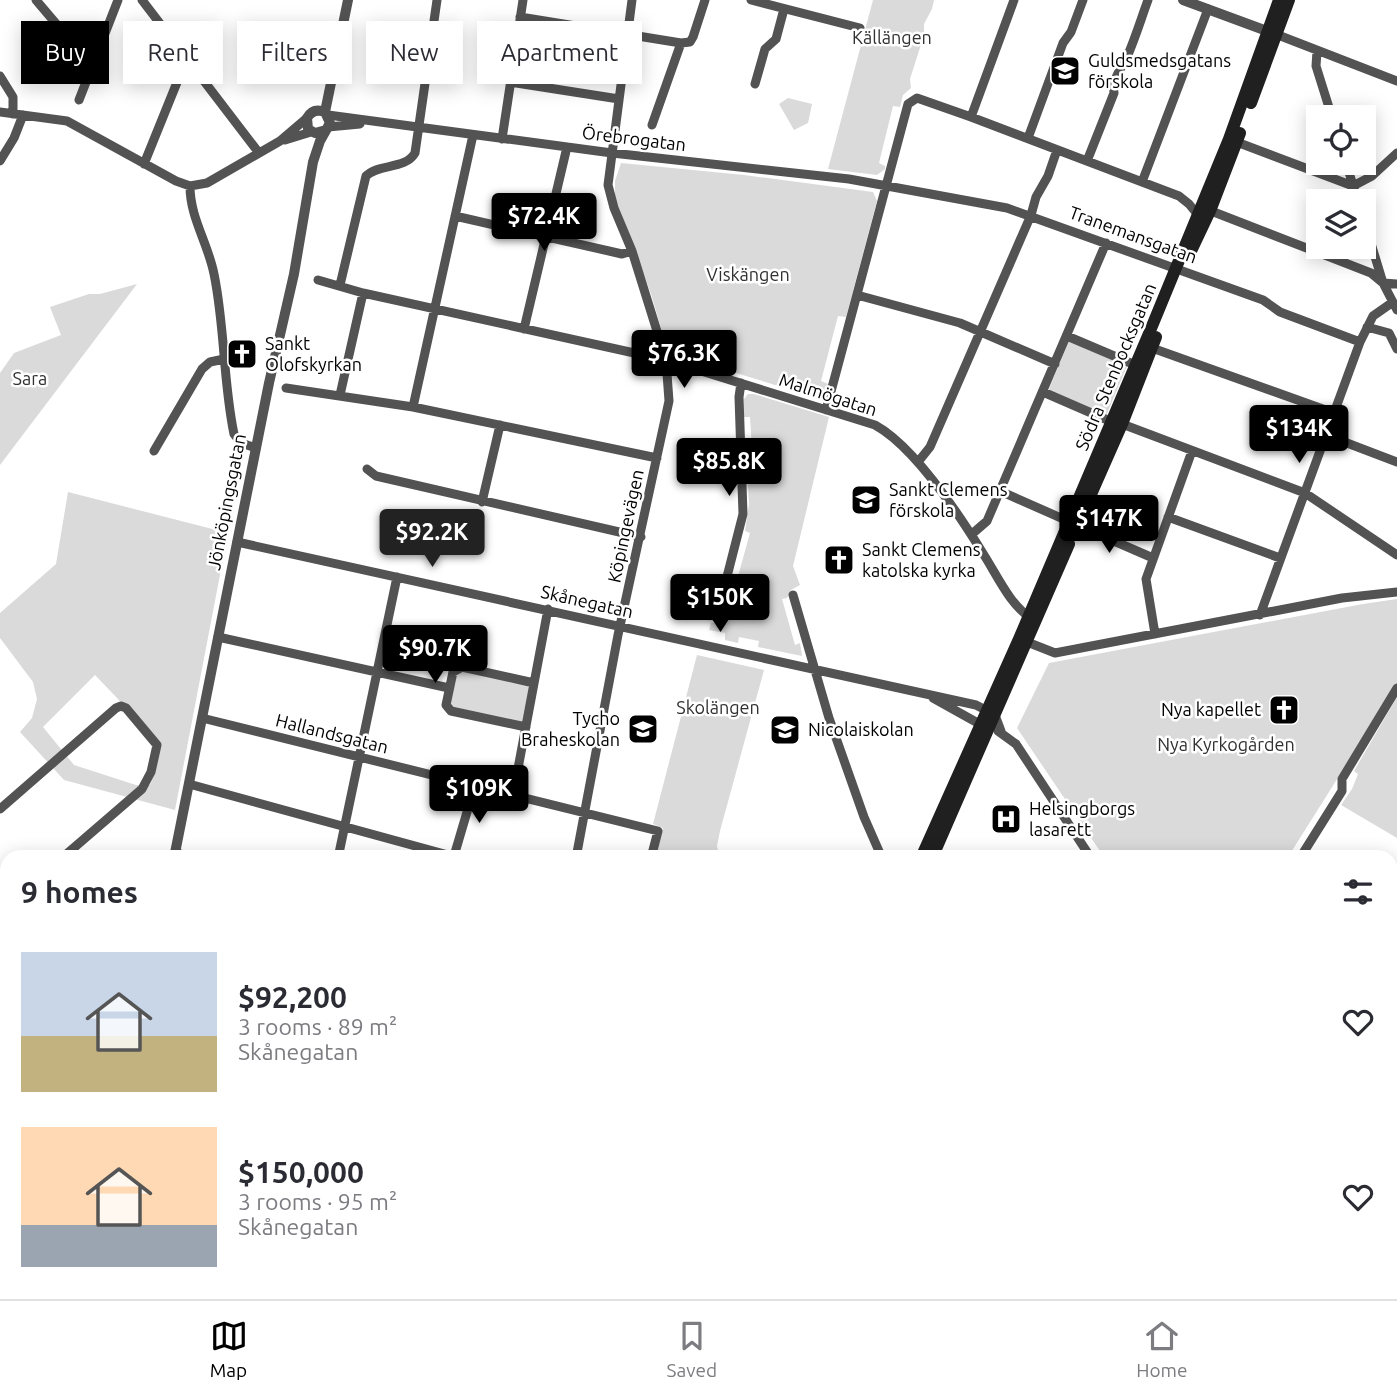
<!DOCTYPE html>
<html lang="en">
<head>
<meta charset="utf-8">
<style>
	body { margin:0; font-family:Ubuntu,sans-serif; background:#f7f7f7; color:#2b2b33; height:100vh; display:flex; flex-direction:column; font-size:26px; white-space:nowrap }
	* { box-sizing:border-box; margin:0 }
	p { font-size:23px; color:#7c7c81 }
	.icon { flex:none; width:38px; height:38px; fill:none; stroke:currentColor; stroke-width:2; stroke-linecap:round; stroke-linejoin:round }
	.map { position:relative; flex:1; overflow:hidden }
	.details { position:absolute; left:0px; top:850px; width:1398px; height:450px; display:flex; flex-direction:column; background:#fff; border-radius:21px 21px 0 0; box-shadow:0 4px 18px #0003 }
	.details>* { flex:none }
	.banner { position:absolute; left:21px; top:21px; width:700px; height:63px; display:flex; gap:14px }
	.tools { position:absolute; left:1306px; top:105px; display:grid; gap:14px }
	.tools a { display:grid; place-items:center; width:70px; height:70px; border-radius:0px; background:#fff; box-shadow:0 4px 18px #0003; font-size:35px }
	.price { position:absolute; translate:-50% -60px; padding:0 16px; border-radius:7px; background:#000; color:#fff; font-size:23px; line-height:46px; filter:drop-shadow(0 2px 4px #0008) }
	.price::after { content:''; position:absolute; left:50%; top:42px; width:21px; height:16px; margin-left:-10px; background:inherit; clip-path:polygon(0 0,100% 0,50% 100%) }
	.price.on { background:#222; color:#fff }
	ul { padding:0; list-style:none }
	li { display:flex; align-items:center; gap:21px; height:175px; padding:0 21px }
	li span { display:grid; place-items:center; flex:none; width:196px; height:140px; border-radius:0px; color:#555 }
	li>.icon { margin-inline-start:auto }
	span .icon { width:84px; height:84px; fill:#fffc; stroke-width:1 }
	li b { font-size:30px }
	h2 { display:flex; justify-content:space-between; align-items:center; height:84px; padding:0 21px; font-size:30px }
	.pill { padding:0 24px; border-radius:0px; background:#fff; box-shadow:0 4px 18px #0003; font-size:24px; line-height:63px }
	.pill.on { background:#000; color:#fff }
	.dock { display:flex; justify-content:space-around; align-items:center; height:98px; border-top:2px solid #e1e1e2; background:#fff; font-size:19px; color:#7c7c81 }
	.dock a { display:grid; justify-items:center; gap:4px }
	.dock .on { color:#000 }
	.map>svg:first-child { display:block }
</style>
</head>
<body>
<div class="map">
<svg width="1397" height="1299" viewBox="0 0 1397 1299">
	<rect width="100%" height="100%" fill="#fff"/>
	<!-- green -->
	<path fill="#dadada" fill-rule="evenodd" d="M873,0H934L932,9L924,24V35L910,79L911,88L903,95L900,107L893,106L879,163L885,166V169L877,175L828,169Z
		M788,98L812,104L808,123L794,130L779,104Z
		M621,163L744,175L873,192L877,201L846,317L838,316L821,381L828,384L826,393L821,399L674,354L666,345L651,294L615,199V181Z
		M137,284L0,465V373L14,353L61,335L50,307L89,294H100Z
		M1069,341L1127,366L1106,416L1048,391Z
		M748,394H754L829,417L793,566L800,585L791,590L787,598L782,599L795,645L800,643L802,656L758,647L759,641L739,637L738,643L725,640V633L709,630L711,623L725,621L730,617C732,605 724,598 729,586L735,587L750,533L745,531L749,504L746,450L752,449L750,417H744V399Z
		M68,492L228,533L175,810L64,780L20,732L32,718L37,699L33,682L0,638V613L56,564ZM95,675L161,744L155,773L150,785H136L74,765L43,727Z
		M1397,599V684L1288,857H1104L1017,728L1049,663L1363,604Z
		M697,655L764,670L720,831L717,846L719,857H655L663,828L653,824Z
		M461,671L526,684L530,689L524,720L520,723L454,709L450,705L456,675Z
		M1397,697V838L1341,805L1352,789L1358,774L1354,771Z
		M1397,915V1026L1391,1024V924Z
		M0,924L7,925V1043L0,1042Z
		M7,1152V1293H698L696,1299H0V1159Z"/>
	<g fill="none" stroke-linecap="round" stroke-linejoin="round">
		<!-- minor -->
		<path stroke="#535353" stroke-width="9" d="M36,0L92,66
			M142,0L259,153
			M751,0L860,28
			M520,17L681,43
			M1278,35L1397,81
			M1317,51L1316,66L1332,117
			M0,76L13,97V114
			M510,82L619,99
			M755,84L765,49L776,39L784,9
			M79,100L118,0
			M0,112L67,121L176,181L190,186L207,183L280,141L307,118
			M328,115L612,153L849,179L1007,208L1263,300L1280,312L1360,342
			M971,117L1014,0
			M652,125L681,43L690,42L693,37L705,0
			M328,127L360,124
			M1028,138L1063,43L1071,32L1083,0
			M502,139L523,0
			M285,140L311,132
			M1234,141L1353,186
			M0,161L14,138L23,115
			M1087,161L1114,93C1112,79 1121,69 1127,57C1135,39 1141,19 1148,0
			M1346,163L1358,201
			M144,164L182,70L188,61
			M1142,182L1208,9
			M190,186C190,218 208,243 214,274C225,327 223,382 234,434L241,443L256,448
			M1353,186L1372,176L1397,153
			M1206,209L1371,273L1383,283L1397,284
			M455,216L622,254L632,251
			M1363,217L1383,283L1397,310
			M318,280L363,293L666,360L875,425C915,447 960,516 984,555C998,577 1010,605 1032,619
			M340,285L366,176C379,163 405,170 415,153L437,0
			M857,295L960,323L1055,364
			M1367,327L1389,333L1397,349
			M524,329L567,147
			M1067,336L1140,367
			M1152,348L1334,413
			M286,388L413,407L657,458
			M1043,392L1112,422
			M340,395L363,293
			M413,407L473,135
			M826,410L908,104L917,98L971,117L1179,196L1189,204L1198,215
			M1122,424L1305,493L1397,555
			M1326,435L1397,462
			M154,451L202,369L210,362L224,359
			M918,462L930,447L1031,215L1036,197L1048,176L1057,150
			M367,469L376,476L641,537
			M1000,491L1070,522
			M482,502L500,425
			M1168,517L1280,558
			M1077,525L1153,558
			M972,534L987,521L1106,243
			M237,542L976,705L995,715L1001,731
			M793,595L829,718L864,817L882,858
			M721,611L720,604L743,514L739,397L741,383
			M1260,615L1360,342L1373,316L1393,302
			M1155,634L1146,579L1192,451
			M218,637L449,688
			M1022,640L1055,653L1342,598L1397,592
			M933,698L985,727
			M202,718L658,831L651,858
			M526,727L451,711L446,705L453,672L462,667L534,683
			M998,731L1016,744L1091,858
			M189,784L459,858
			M513,795L548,609
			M0,809L116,708L121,706L126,708L157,745L151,772L142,789L62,858
			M175,852L191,858
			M454,856L475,785
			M338,858L397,577
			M576,858L618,635L669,401L666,360L632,251L614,208L608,185L632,0
			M1300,858L1342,791V779L1397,688
			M0,1047L7,1049
			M1391,1109L1397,1110
			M810,1293L818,1299
			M960,1293L961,1299
			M1028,1293L1036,1299
			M827,1299L835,1293"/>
		<!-- tertiary -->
		<path stroke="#535353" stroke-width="10" d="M1183,0L1275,34
			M325,112L348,0
			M174,858L269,383L294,274L313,162L320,141L330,123L325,112C317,109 311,111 307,118L308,129L315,133L326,130
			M0,911L7,912
			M1391,1049L1397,1047
			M1143,1299L1147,1293"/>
		<!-- secondary -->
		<path stroke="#202020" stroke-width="12" d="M1251,103L1289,0
			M1192,249L1210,211L1240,133
			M1081,517L1122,424L1156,337
			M921,858L1019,639L1150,331L1229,139L1279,0
			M932,858L1069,544
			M709,1299L712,1293"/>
	</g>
	<!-- icons -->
	<defs>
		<g id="school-square" transform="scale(1.575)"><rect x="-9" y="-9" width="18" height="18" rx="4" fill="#000" stroke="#fff"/><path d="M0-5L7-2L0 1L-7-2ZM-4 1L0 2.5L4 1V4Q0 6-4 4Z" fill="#fff"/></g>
		<g id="church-square" transform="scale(1.575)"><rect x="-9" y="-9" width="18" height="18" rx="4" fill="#000" stroke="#fff"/><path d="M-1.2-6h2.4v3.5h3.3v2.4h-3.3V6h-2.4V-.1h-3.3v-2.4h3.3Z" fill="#fff"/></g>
		<g id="hospital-square" transform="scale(1.575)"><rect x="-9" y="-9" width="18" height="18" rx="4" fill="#000" stroke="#fff"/><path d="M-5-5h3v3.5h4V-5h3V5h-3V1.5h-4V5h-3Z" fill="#fff"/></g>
	</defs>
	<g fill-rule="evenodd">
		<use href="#school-square" x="1065" y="71"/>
		<use href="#church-square" x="242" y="354"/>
		<use href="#school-square" x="866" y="500"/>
		<use href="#church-square" x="839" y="560"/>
		<use href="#church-square" x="1284" y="710"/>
		<use href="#school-square" x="643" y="729"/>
		<use href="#school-square" x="785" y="730"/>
		<use href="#hospital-square" x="1006" y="819"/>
	</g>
	<g text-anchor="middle" stroke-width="5" stroke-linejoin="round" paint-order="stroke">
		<!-- park labels -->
		<g font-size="18" fill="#313131" stroke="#fff">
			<text x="892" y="44">Källängen</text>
			<text x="748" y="281">Viskängen</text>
			<text x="30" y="385">Sara</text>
			<text x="718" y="714">Skolängen</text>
			<text x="1226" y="751">Nya Kyrkogården</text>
		</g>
		<!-- poi labels -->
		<g font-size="18" fill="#000" stroke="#fff" text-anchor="start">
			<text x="1088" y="67">Guldsmedsgatans<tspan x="1088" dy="21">förskola</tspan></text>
			<text x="265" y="350">Sankt<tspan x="265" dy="21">Olofskyrkan</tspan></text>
			<text x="889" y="496">Sankt Clemens<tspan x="889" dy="21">förskola</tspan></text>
			<text x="862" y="556">Sankt Clemens<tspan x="862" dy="21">katolska kyrka</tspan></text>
			<text x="1261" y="716" text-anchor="end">Nya kapellet</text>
			<text x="620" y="725" text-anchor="end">Tycho<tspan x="620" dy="21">Braheskolan</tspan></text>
			<text x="808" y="736">Nicolaiskolan</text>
			<text x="1029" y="815">Helsingborgs<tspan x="1029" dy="21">lasarett</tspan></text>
		</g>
		<!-- street labels -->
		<g font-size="18" fill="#000" stroke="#fff">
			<text transform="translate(634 139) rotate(7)" y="6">Örebrogatan</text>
			<text transform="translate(1133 235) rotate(20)" y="6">Tranemansgatan</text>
			<text transform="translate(1116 367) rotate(-67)" y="6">Södra Stenbocksgatan</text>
			<text transform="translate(828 395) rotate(18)" y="6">Malmögatan</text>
			<text transform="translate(227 502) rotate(-79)" y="6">Jönköpingsgatan</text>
			<text transform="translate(626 526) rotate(-78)" y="6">Köpingevägen</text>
			<text transform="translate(587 602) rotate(13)" y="6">Skånegatan</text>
			<text transform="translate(332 734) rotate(14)" y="6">Hallandsgatan</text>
		</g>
	</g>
</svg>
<div class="tools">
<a><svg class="icon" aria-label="locate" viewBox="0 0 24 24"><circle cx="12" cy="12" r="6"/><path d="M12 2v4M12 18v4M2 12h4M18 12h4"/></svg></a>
<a><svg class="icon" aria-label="layers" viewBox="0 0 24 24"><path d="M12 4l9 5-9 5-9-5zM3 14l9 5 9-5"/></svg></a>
</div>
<b class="price" style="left:544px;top:253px">$72.4K</b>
<b class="price" style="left:684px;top:390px">$76.3K</b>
<b class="price" style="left:1299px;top:465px">$134K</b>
<b class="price" style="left:729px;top:498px">$85.8K</b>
<b class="price" style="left:1109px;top:555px">$147K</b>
<b class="price on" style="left:432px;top:569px">$92.2K</b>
<b class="price" style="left:720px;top:634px">$150K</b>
<b class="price" style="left:435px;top:685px">$90.7K</b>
<b class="price" style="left:479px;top:825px">$109K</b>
<div class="banner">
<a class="pill on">Buy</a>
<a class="pill">Rent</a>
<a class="pill">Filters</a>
<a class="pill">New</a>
<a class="pill">Apartment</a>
</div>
<section class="details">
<h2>9 homes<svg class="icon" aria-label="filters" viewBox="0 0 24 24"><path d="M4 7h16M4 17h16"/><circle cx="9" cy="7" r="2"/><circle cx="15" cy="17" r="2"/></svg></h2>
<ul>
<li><span style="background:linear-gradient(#c9d6e8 60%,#c2b280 0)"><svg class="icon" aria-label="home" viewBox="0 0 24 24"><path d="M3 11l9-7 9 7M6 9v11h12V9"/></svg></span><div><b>$92,200</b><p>3 rooms · 89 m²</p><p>Skånegatan</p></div><svg class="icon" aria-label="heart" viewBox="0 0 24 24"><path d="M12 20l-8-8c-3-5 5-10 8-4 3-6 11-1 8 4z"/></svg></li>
<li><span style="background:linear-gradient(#ffd9b3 70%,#9aa5b1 0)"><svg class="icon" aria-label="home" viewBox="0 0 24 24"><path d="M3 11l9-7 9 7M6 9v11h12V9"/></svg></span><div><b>$150,000</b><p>3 rooms · 95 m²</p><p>Skånegatan</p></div><svg class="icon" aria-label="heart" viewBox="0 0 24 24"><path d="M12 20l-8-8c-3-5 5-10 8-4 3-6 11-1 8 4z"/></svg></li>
</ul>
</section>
</div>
<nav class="dock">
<a class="on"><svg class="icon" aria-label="map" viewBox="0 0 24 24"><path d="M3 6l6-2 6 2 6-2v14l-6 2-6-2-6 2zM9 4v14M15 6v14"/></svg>Map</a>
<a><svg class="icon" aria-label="saved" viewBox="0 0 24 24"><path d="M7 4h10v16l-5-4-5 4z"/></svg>Saved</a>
<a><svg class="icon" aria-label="home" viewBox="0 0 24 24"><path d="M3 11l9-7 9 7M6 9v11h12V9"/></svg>Home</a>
</nav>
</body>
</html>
